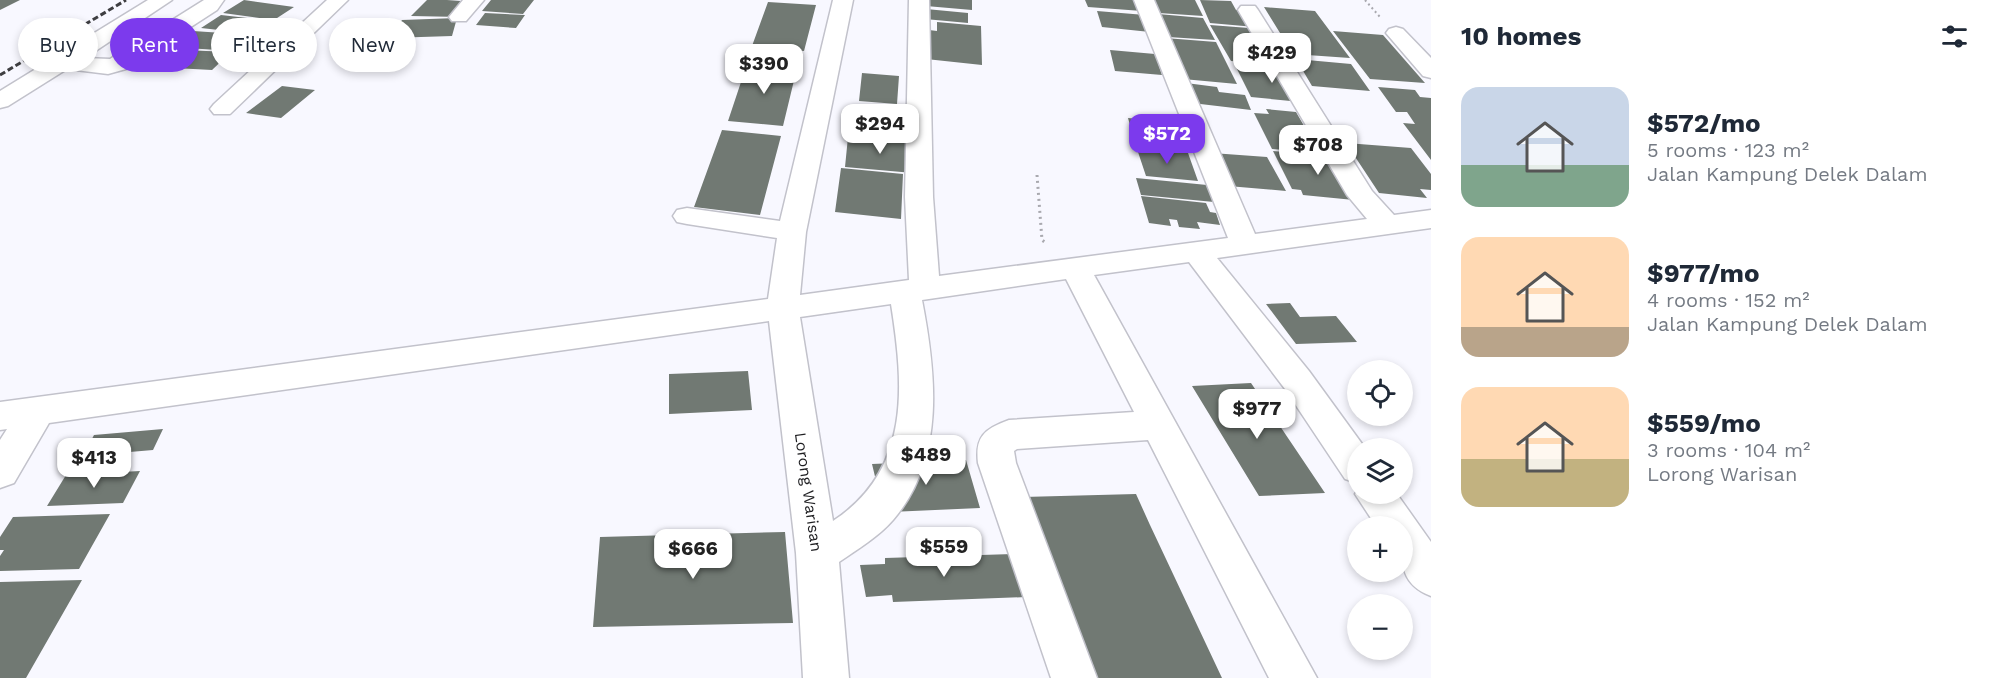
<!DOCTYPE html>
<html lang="en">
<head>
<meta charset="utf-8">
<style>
	body { margin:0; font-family:"Work Sans",sans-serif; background:#f6f6f7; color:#1f2937; height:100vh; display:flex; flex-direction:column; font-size:22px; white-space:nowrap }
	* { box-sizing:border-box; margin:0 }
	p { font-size:20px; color:#747a83 }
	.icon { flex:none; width:33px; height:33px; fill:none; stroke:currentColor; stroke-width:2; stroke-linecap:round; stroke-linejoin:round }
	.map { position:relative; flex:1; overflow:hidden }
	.side { display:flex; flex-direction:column; background:#fff; width:570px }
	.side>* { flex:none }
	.top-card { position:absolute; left:18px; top:18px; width:570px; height:54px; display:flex; gap:12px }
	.fabs { position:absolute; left:1347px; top:360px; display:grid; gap:12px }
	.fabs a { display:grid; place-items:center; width:66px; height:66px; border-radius:50%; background:#fff; box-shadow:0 3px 9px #0003; font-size:30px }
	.price { position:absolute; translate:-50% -51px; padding:0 14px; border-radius:12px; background:#fff; color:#222; font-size:20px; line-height:39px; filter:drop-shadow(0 2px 3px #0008) }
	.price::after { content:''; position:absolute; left:50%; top:36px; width:18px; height:14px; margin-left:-9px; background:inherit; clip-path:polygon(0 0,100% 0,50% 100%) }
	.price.current { background:#7c3aed; color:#fff }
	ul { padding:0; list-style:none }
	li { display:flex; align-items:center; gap:18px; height:150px; padding:0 30px }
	li span { display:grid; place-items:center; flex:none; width:168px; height:120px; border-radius:18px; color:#555 }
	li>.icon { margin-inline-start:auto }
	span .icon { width:72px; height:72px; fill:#fffc; stroke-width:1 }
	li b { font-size:26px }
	h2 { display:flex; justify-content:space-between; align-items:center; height:72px; padding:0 30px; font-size:26px }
	.pill { padding:0 21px; border-radius:27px; background:#fff; box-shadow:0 3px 9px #0003; font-size:21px; line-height:54px }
	.pill.current { background:#7c3aed; color:#fff }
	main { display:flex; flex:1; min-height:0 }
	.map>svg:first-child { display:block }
</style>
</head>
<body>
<main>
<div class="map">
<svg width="1431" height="678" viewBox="0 0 1431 678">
	<rect width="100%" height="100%" fill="#f8f8ff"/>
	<!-- building -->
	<path fill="#717973" d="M0,0H20L0,10Z
		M244,0L294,7L274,20L223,13Z
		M427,0H447L475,2L461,17L411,16Z
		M491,0H534L523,14L482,11Z
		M926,0H972V10L926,6Z
		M1085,0H1138L1142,11L1088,7Z
		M1154,0H1195L1203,16L1159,13Z
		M1200,0L1231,1L1236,10H1246L1255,27L1210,23Z
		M768,2L816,5L804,51L752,46Z
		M1264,7L1315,11L1350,58L1293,54Z
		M926,9L968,13V23L925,19Z
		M1097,11L1145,15L1150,32L1102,27Z
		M485,13L525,15L516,28L476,25Z
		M1158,14L1203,18L1215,40L1168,37Z
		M221,15L265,20L246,33L201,28Z
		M457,18L452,36L390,38L402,20Z
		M937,22L981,26L982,65L926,59L929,30L937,31Z
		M1210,25L1249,28L1281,65L1231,61Z
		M193,31L253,35L233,51L171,47Z
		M1333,31L1383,35L1425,83L1370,79Z
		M1165,38L1216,42L1237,84L1183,79Z
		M157,49L231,52L212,70L136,66Z
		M1110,50L1155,54L1162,75L1115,71Z
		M1296,59L1351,64L1370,91L1312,86Z
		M747,64L797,68L783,126L728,121Z
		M1235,65L1291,70L1311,103L1251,97Z
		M862,73L899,76L897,104L859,101Z
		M1186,83L1217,87L1219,92L1245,95L1251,110L1192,103Z
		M282,86L315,90L281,118L246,113Z
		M1378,87L1415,90L1420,97L1431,98V160L1403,123L1415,124L1407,112H1396Z
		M1266,109L1296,112L1314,143L1291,141L1297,151L1272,149L1254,113L1269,114Z
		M1128,118L1181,123L1190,148L1135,143Z
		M722,130L781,136L760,215L694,207Z
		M848,137L914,143L913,173L845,167Z
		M1346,143L1411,148L1431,174V190L1420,189L1427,198L1379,193Z
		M1137,149L1188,153L1198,181L1146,176Z
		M1273,151L1338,157L1364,201L1303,195L1301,190L1292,189Z
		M1212,153L1267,157L1286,191L1228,186Z
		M841,168L903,174L901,219L835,212Z
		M1136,178L1207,185L1214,202L1141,195Z
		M1141,196L1206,203L1210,212L1216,213L1220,225L1197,222L1200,229L1179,227L1177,220L1169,219L1171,226L1149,223Z
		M1290,303L1300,317L1336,316L1357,342L1296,344L1266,304Z
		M748,371L752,410L669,414V374Z
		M1251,383L1325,493L1259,496L1192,386Z
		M163,429L153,450L83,456L94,435Z
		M966,460L980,508L890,512L878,489L872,464Z
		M140,471L123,503L47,506L66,475Z
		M1136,494L1150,525L1222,678H1086L1023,497Z
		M110,514L79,569L0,571V556L4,550H0V537L13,517Z
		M785,532L793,623L593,627L600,537Z
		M1013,554L1026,597L893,602L892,595L866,597L860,565L885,564V558Z
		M82,580L26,678H0V582Z"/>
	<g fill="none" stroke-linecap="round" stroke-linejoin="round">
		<!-- street casing -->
		<g stroke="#c2c2cb" stroke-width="3">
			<path id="street" d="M148,0H172L85,58L110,59L204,0H224L217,10L126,69L108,74L67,69L8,106L0,108V91Z
				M327,0H348L230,114H214L210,109L214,104Z
				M463,0H484L466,21H452L449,17Z
				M833,0H853L806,232L800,295L909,280L905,197L909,0H929L933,197L939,276L1228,238L1134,0H1154L1255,234L1367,219L1347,195L1238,10L1241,6H1255L1258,10L1372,191L1394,215L1431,210V228L1217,258L1309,371L1365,448H1358V483L1345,479L1285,389L1189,262L1094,275L1317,678H1269L1148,440L1017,449L1014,451L1016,463L1097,678H1051L978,463C975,437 984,429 1009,420L1134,412L1066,279L922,300C936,373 946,458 893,520C878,537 858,549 839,562L849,678H803L796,553L769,321L49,423L14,483L0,488V440L7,429L0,430V402L768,299L777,238L687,224L677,222L673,216L677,210L687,208L780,221ZM891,304C904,386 911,470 833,521L800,317Z
				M1396,27L1403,29L1431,58V78L1423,76L1386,33L1389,29Z
				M1358,490V494H1397L1431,542V596C1397,583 1402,558 1402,526H1376L1355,494Z"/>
		</g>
		<!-- path-far1 -->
		<path stroke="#a9a9af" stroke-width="2" stroke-dasharray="2 3" stroke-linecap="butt" d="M1365,0L1380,17"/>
		<!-- path -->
		<path stroke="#a9a9af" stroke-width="3" stroke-dasharray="2 4" stroke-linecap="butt" d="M1037,175L1042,240L1047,244"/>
		<!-- street -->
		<use href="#street" fill="#fff" fill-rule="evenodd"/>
		<!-- rail -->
		<path stroke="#3f3f42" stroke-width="3" stroke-dasharray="6 3" stroke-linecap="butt" d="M0,75L126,0"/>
	</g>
	<g text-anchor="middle" stroke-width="4.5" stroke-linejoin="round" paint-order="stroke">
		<!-- street labels -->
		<g font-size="16" fill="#1e1e21" stroke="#fff">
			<text transform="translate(809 492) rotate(82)" y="6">Lorong Warisan</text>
		</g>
	</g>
</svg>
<div class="fabs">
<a><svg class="icon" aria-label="locate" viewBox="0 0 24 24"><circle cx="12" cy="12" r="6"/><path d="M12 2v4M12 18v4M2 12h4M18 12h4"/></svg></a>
<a><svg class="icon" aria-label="layers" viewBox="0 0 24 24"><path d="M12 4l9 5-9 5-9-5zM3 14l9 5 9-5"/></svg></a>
<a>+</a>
<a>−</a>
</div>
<b class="price" style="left:1272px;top:84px">$429</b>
<b class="price" style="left:764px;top:95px">$390</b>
<b class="price" style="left:880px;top:155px">$294</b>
<b class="price current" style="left:1167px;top:165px">$572</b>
<b class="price" style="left:1318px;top:176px">$708</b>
<b class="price" style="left:1257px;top:440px">$977</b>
<b class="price" style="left:926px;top:486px">$489</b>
<b class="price" style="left:94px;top:489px">$413</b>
<b class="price" style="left:944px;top:578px">$559</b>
<b class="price" style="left:693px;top:580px">$666</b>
<div class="top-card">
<a class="pill">Buy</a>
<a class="pill current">Rent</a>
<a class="pill">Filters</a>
<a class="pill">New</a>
</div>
</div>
<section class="side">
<h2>10 homes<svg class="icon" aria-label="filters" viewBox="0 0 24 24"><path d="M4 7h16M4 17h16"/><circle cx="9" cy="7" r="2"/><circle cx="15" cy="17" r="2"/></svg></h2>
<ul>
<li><span style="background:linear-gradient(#c9d6e8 65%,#7fa58c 0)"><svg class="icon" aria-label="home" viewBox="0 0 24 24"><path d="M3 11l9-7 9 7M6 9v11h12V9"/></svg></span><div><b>$572/mo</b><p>5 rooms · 123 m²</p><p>Jalan Kampung Delek Dalam</p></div></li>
<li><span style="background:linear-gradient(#ffd9b3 75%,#b9a48a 0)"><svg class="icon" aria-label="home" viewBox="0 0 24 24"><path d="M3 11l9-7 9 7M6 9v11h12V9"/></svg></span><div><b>$977/mo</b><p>4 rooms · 152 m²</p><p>Jalan Kampung Delek Dalam</p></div></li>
<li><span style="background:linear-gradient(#ffd9b3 60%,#c2b280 0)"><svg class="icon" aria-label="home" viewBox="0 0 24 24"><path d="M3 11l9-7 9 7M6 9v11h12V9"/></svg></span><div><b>$559/mo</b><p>3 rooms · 104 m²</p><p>Lorong Warisan</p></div></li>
</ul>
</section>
</main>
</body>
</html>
